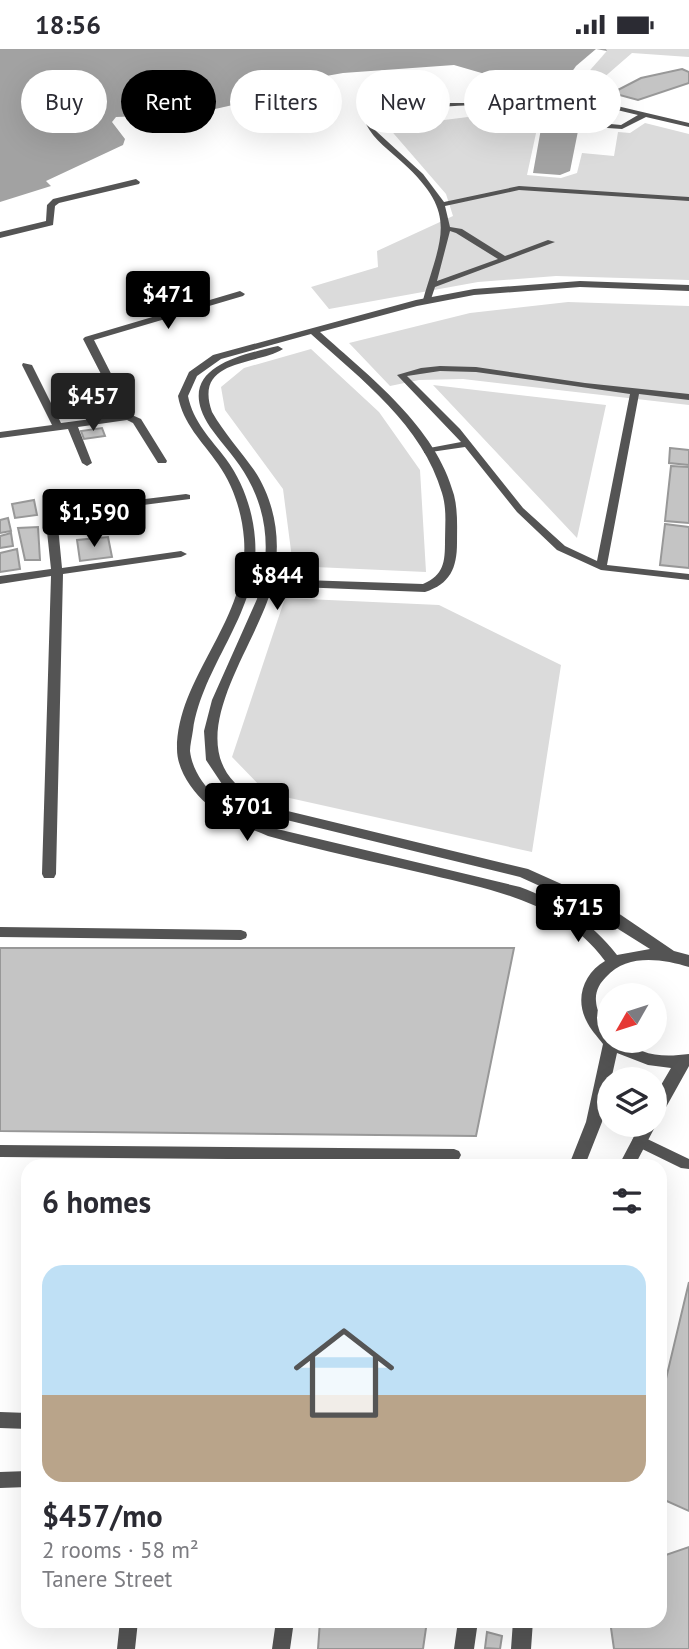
<!DOCTYPE html>
<html lang="en">
<head>
<meta charset="utf-8">
<style>
	body { margin:0; font-family:"PT Sans",sans-serif; background:#f2f2f3; color:#2b2b33; height:100vh; display:flex; flex-direction:column; font-size:26px; white-space:nowrap }
	* { box-sizing:border-box; margin:0 }
	p { font-size:23px; color:#7c7c81 }
	.icon { flex:none; width:38px; height:38px; fill:none; stroke:currentColor; stroke-width:2; stroke-linecap:round; stroke-linejoin:round }
	.map { position:relative; flex:1; overflow:hidden }
	.side { position:absolute; left:21px; top:1110px; width:646px; height:469px; display:flex; flex-direction:column; background:#fff; border-radius:21px; box-shadow:0 7px 28px #0002 }
	.side>* { flex:none }
	.hud { position:absolute; left:21px; top:21px; width:648px; height:63px; display:flex; gap:14px }
	.needle { width:46px; rotate:231deg }
	.tools { position:absolute; left:597px; top:934px; display:grid; gap:14px }
	.tools a { display:grid; place-items:center; width:70px; height:70px; border-radius:50%; background:#fff; box-shadow:0 7px 28px #0002; font-size:35px }
	.price { position:absolute; translate:-50% -60px; padding:0 16px; border-radius:7px; background:#000; color:#fff; font-size:23px; line-height:46px; filter:drop-shadow(0 2px 4px #0008) }
	.price::after { content:''; position:absolute; left:50%; top:42px; width:21px; height:16px; margin-left:-10px; background:inherit; clip-path:polygon(0 0,100% 0,50% 100%) }
	.price.on { background:#222; color:#fff }
	ul { padding:0; list-style:none }
	li { display:grid; align-content:center; gap:14px; height:371px; padding:0 21px }
	li+li { border-top:2px solid #e1e1e2 }
	li span { display:grid; place-items:center; height:217px; border-radius:21px; color:#555 }
	li>.icon { margin-inline-start:auto }
	span .icon { width:126px; height:126px; fill:#fffc; stroke-width:1 }
	li b { font-size:30px }
	h2 { display:flex; justify-content:space-between; align-items:center; height:84px; padding:0 21px; font-size:30px }
	.pill { padding:0 24px; border-radius:32px; background:#fff; box-shadow:0 7px 28px #0002; font-size:24px; line-height:63px }
	.pill.on { background:#000; color:#fff }
	.status { display:flex; justify-content:space-between; align-items:center; height:49px; padding:0 35px; background:#fff; direction:ltr }
	.status svg { height:19px; fill:currentColor }
	.map>svg:first-child { display:block }
</style>
</head>
<body>
<div class="status"><b>18:56</b><svg viewBox="0 0 49 12"><path d="M0 12V9h3v3zM5 12V6h3v6zM10 12V3h3v9zM15 12V0h3v12zM26 1h20v11H26zM47 4h2v5h-2z"/></svg></div>
<div class="map">
<svg width="689" height="1600" viewBox="0 0 689 1600">
	<rect width="100%" height="100%" fill="#fff"/>
	<!-- green -->
	<path fill="#dbdbdb" d="M606,0H689V8L632,4L586,44L607,49L583,55L572,44Z
		M533,60L541,61L527,126L561,129L577,124L582,104L614,107L618,83L630,84L645,74L689,85V231L556,227L478,233L329,260L311,238L378,218L377,202L453,167L446,145L388,78Z
		M568,253L689,257V356L463,330L419,331L390,337L349,294L470,264Z
		M311,300L379,363L420,421L426,523L293,517L283,440L225,361L221,338L244,319Z
		M433,336L606,356L577,489Z
		M285,549L439,556L561,616L532,803L267,744L232,708Z"/>
	<!-- water -->
	<path fill="#a2a2a2" d="M0,0H606L607,2L585,23L572,43L583,57L570,122L560,126L533,124L544,63L537,40L454,16L343,24L264,38L272,47L193,65L116,68L112,73L125,90L123,96L46,132L51,137L0,153Z"/>
	<!-- pier -->
	<path fill="#fff" d="M596,0L607,2L575,38L562,37L576,17Z"/>
	<!-- building -->
	<path fill="#c4c4c4" stroke="#989898" stroke-width="2" d="M682,20L689,23V34L638,51L612,44L641,29Z
		M102,379L105,387L84,390L81,382Z
		M670,399L689,401V416L669,414Z
		M671,417L689,418V474L665,472Z
		M34,451L37,466L15,469L12,455Z
		M8,469L11,482L0,484V471Z
		M665,475L689,478V519L660,516Z
		M38,478L40,511H25L18,479Z
		M11,484L13,497L0,499V487Z
		M108,488L112,508L80,512L77,491Z
		M17,500L20,520L0,523V504Z
		M0,899H514L476,1087L0,1082Z
		M689,1233V1462L660,1449V1355Z
		M689,1498V1600H614L610,1572H660V1508Z
		M320,1572H427L423,1600H318Z
		M487,1583L502,1587L500,1600L485,1599Z"/>
	<g fill="none" stroke-linecap="round" stroke-linejoin="round">
		<!-- lane -->
		<path fill="#545454" fill-rule="evenodd" d="M444,54H514L598,59L601,61L598,63C534,59 429,45 373,76L376,82L423,125L444,153L519,137L689,148V152L519,141L445,157L450,178L462,180L505,207L548,191L555,193L435,238L430,253H424L423,251C441,188 459,165 403,114C390,102 374,91 366,75C388,58 417,57 444,54ZM450,182L456,184L498,210L437,232Z
			M440,317L476,318L585,334L689,345V351L639,345L607,516L689,525V531L601,521L557,501L517,463L465,398L424,404V400L461,393L397,326L421,319ZM440,322L476,323L630,345L597,512L565,497L523,459L460,380L407,327Z
			M0,878L241,881L246,883L247,886L246,889L241,891L0,888Z
			M639,1086L689,1110V1120L681,1119L634,1096L632,1092L634,1088Z
			M0,1096L454,1100L459,1102L461,1106L459,1110L454,1112L0,1108Z
			M0,1363L28,1364V1380L0,1379Z
			M28,1422V1438L0,1439V1423Z
			M120,1572H138L135,1600H117Z
			M276,1572H294L290,1600H272Z"/>
		<!-- street -->
		<path fill="#545454" fill-rule="evenodd" d="M617,57L689,74V78L646,68L622,80L593,78L595,59ZM617,61L638,66L621,76L600,74L602,63Z
			M136,130L140,133L139,135L59,154L55,157L53,176L0,189V183L46,172L47,156L53,150Z
			M580,232L689,236V242L580,238L474,246L417,257L320,283C370,328 436,378 454,446C458,462 457,478 457,494C457,519 450,535 425,543L272,537C259,593 184,682 235,734C244,744 260,751 271,758L528,820L586,846L621,866L674,902L689,906V918C663,910 627,904 606,928C600,934 595,942 596,952C597,969 609,974 609,992C623,992 630,997 642,1002C657,1008 673,1007 689,1005V1017L660,1069L654,1070V1048L671,1019L648,1016L617,1004L611,1031H609L602,1073L585,1116H569L586,1073L603,995C597,987 590,980 586,971C575,949 584,924 605,912C562,854 497,842 431,826C376,813 322,802 268,787C247,778 223,771 207,755C192,742 177,721 177,700C177,627 250,570 244,490C242,463 233,436 218,415C202,392 183,375 178,347L189,323L213,306L416,251L474,240ZM311,285C361,330 423,377 442,444C447,460 445,476 445,492C445,513 444,526 423,535L273,530C282,493 275,452 254,421C240,401 224,384 212,363C193,309 256,317 283,300L278,297C235,307 173,321 210,378C222,395 238,411 248,430C265,460 270,496 262,530L254,533L260,537L257,550L212,651L204,682L206,711L226,741L262,765L520,828L575,853L650,900L617,906C591,872 559,853 520,838L277,780C257,772 232,764 216,748C203,736 192,720 190,702C190,696 192,688 193,681C203,614 261,562 255,490C253,462 243,433 226,410C211,390 193,373 188,347L197,327L221,310Z
			M240,242L245,245L243,247L94,291L132,366L141,370L167,412L166,414H158L133,374L127,371L78,378L92,414L87,417L82,414L68,380L0,389V383L52,376L22,316L23,314L32,316L61,374L122,366L83,290L85,288Z
			M186,445L190,446V450L57,467L62,519L181,502L187,505L181,508L63,525L56,825L54,829H44L42,825L51,527L0,535V527L51,520L45,464L47,462Z
			M654,1073L656,1076L635,1116H619L640,1076H654Z
			M458,1572H478L474,1600H454Z
			M513,1572H533L531,1600H511Z"/>
	</g>
</svg>
<div class="tools">
<a><svg class="needle" viewBox="-14 -14 28 28"><path d="M0-13l5 13h-10z" fill="#e53935"/><path d="M0 13l5-13h-10z" fill="#7c7c81"/></svg></a>
<a><svg class="icon" aria-label="layers" viewBox="0 0 24 24"><path d="M12 4l9 5-9 5-9-5zM3 14l9 5 9-5"/></svg></a>
</div>
<b class="price" style="left:168px;top:282px">$471</b>
<b class="price on" style="left:93px;top:384px">$457</b>
<b class="price" style="left:94px;top:500px">$1,590</b>
<b class="price" style="left:277px;top:563px">$844</b>
<b class="price" style="left:247px;top:794px">$701</b>
<b class="price" style="left:578px;top:895px">$715</b>
<div class="hud">
<a class="pill">Buy</a>
<a class="pill on">Rent</a>
<a class="pill">Filters</a>
<a class="pill">New</a>
<a class="pill">Apartment</a>
</div>
<section class="side">
<h2>6 homes<svg class="icon" aria-label="filters" viewBox="0 0 24 24"><path d="M4 7h16M4 17h16"/><circle cx="9" cy="7" r="2"/><circle cx="15" cy="17" r="2"/></svg></h2>
<ul>
<li><span style="background:linear-gradient(#bfe0f5 60%,#b9a48a 0)"><svg class="icon" aria-label="home" viewBox="0 0 24 24"><path d="M3 11l9-7 9 7M6 9v11h12V9"/></svg></span><div><b>$457/mo</b><p>2 rooms · 58 m²</p><p>Tanere Street</p></div></li>
</ul>
</section>
</div>
</body>
</html>
